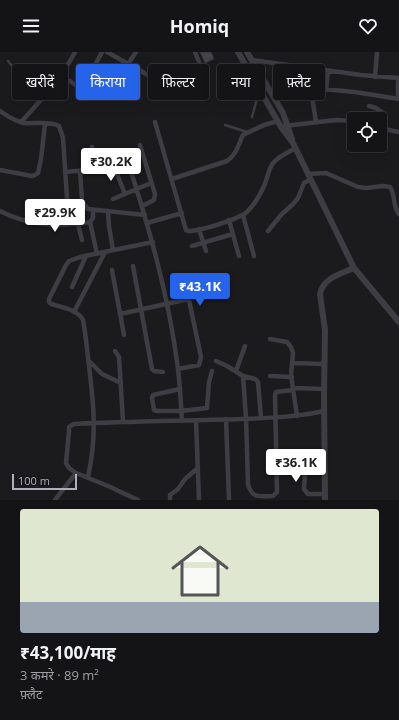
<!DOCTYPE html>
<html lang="hi">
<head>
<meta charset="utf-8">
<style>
	body { margin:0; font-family:"Open Sans","Noto Sans Devanagari",sans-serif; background:#1d1d1f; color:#f1f3f6; height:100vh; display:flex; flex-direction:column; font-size:15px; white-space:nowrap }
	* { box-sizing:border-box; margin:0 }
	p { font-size:13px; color:#9d9ea1 }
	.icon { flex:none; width:22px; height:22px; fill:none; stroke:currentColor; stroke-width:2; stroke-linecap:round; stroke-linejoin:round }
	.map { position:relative; height:448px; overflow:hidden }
	.details { display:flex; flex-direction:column; background:#141416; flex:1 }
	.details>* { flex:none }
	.banner { position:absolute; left:12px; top:12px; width:375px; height:36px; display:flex; gap:8px }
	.buttons { position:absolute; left:347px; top:60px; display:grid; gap:8px }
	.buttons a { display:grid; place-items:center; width:40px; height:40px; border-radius:4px; background:#141416; box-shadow:0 4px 16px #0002,0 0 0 1px #333335; font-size:20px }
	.scale { position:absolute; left:12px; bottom:10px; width:65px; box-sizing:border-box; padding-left:4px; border:2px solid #adafbc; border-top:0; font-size:11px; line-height:14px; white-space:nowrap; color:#adafbc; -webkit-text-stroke:3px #161518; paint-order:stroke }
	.price { position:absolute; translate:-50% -34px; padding:0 9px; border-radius:4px; background:#fff; color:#222; font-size:13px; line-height:26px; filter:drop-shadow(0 1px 2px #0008) }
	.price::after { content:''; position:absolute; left:50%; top:24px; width:12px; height:9px; margin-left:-6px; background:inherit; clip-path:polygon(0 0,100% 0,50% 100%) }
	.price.on { background:#2563eb; color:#fff }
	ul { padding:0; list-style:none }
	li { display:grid; align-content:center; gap:8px; height:212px; padding:0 20px }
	li span { display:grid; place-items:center; height:124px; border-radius:4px; color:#555 }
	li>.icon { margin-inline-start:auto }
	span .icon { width:72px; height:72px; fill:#fffc; stroke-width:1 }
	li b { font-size:17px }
	.tag { padding:0 14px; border-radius:4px; background:#141416; box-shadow:0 4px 16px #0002,0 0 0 1px #333335; font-size:14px; line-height:36px }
	.tag.on { background:#2563eb; color:#fff }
	header { display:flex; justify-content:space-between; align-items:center; height:52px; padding:0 20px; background:#141416; font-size:18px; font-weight:700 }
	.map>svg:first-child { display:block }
</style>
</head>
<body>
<header><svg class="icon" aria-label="menu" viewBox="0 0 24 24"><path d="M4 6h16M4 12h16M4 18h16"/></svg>Homiq<svg class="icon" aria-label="heart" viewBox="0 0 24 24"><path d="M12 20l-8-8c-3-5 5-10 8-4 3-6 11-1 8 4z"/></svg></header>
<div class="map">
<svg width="399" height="448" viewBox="0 0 399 448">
	<rect width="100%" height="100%" fill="#1b1a1d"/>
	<!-- building -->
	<path fill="#45444a" stroke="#353439" d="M200,0H211L214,7L205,11Z"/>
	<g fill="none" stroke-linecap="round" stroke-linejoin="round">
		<!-- service -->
		<path stroke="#3e3d44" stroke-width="2.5" d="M8,9L20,24L37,35L45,43
			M252,65L259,39
			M225,73L247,80"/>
		<!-- minor -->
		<path stroke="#3e3d44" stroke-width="4.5" d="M107,0L148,23
			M195,0L201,15
			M252,8L361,23L399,26
			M128,12L136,0
			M92,19L102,0
			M375,25L377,0
			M70,29L88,42L92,43L140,18
			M79,35L87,20L90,18L115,32
			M326,38L328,19
			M398,47V26
			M369,54L376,56L382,60L380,68
			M0,59C7,64 15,69 24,71C33,72 52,69 59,74L63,86L68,161
			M21,70C41,48 61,27 75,0
			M155,70L186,178L189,179C200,179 239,167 247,160C254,153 260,143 264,134C268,126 268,115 275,109C280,104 289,100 296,96
			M316,70L311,38L312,36L355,40L399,47
			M284,74L336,68L354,69
			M380,76L399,80
			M140,93L155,142L154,148L142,154
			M92,95L94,118
			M127,107C149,175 169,245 178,317C180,334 181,352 182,369
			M113,112L125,142
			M0,118L32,124L35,123L38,121L41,107L45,72
			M80,119L82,148L83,151L88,157L145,163
			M65,120L99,117L142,101
			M308,122L326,121L358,135L366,136L383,134L390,135C396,143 392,154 399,162
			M172,127L227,109C237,102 238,93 243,83L264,73L278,69
			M113,147L151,131
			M0,159C29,174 58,175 90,170L93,166V158
			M108,159L109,174L113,198
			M243,163L254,204
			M229,168L239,204
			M90,170L97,202
			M147,171L182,161
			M78,172L82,188
			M199,177L206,199
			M268,179L281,163L293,152L298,146L304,131L311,127
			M192,194L233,182
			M133,214L152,317L154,319L163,320
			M112,218L124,283
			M72,235L86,204
			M74,260L105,200
			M120,262L184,248H189L201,305L199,313L178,317
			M270,287L287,290L291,295L293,301L291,323L297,364
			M115,299L119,305L123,369
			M89,309L102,322L121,331
			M216,309L227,314L243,324L255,327L258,330L261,366
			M293,311L324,312
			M236,319L245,294
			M243,324L246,366L248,432C252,447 259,444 273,444L277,440L275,343L276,340L293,338
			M270,324L292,325
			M293,336L324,337
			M180,337L153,343L152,346L154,358L157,359H181L207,356L209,330L212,319
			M226,367L229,448
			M196,369L199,448
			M324,415L308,418L305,421L304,437L308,442H325
			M76,421L69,416L66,411L69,379V375L74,372C130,369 186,369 242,367C270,366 296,365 324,359
			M88,425C97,384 94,355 89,314C87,299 86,283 83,268C78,258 61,255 51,252L49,250V247L66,213L69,209L80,205L153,190
			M55,448L76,421L108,434L138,448
			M170,448V443L178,437L185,427L198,416"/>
		<!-- tertiary -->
		<path stroke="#3e3d44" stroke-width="6" d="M238,0L281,75L293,91L354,216L399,270
			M247,0L283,61L292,87
			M325,448L324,344L325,278L320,242C323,226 340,222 354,216"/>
	</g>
</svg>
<div class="buttons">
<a><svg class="icon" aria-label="locate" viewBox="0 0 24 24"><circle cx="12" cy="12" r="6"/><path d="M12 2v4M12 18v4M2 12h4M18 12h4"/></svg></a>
</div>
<div class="scale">100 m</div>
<b class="price" style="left:111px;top:130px">₹30.2K</b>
<b class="price" style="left:55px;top:181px">₹29.9K</b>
<b class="price on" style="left:200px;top:255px">₹43.1K</b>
<b class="price" style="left:296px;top:431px">₹36.1K</b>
<div class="banner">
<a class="tag">खरीदें</a>
<a class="tag on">किराया</a>
<a class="tag">फ़िल्टर</a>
<a class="tag">नया</a>
<a class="tag">फ़्लैट</a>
</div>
</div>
<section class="details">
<ul>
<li><span style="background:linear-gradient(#dfe7d0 75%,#9aa5b1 0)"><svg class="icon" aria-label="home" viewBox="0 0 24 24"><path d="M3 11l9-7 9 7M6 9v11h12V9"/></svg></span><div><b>₹43,100/माह</b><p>3 कमरे · 89 m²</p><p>फ़्लैट</p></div></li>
</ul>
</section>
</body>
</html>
